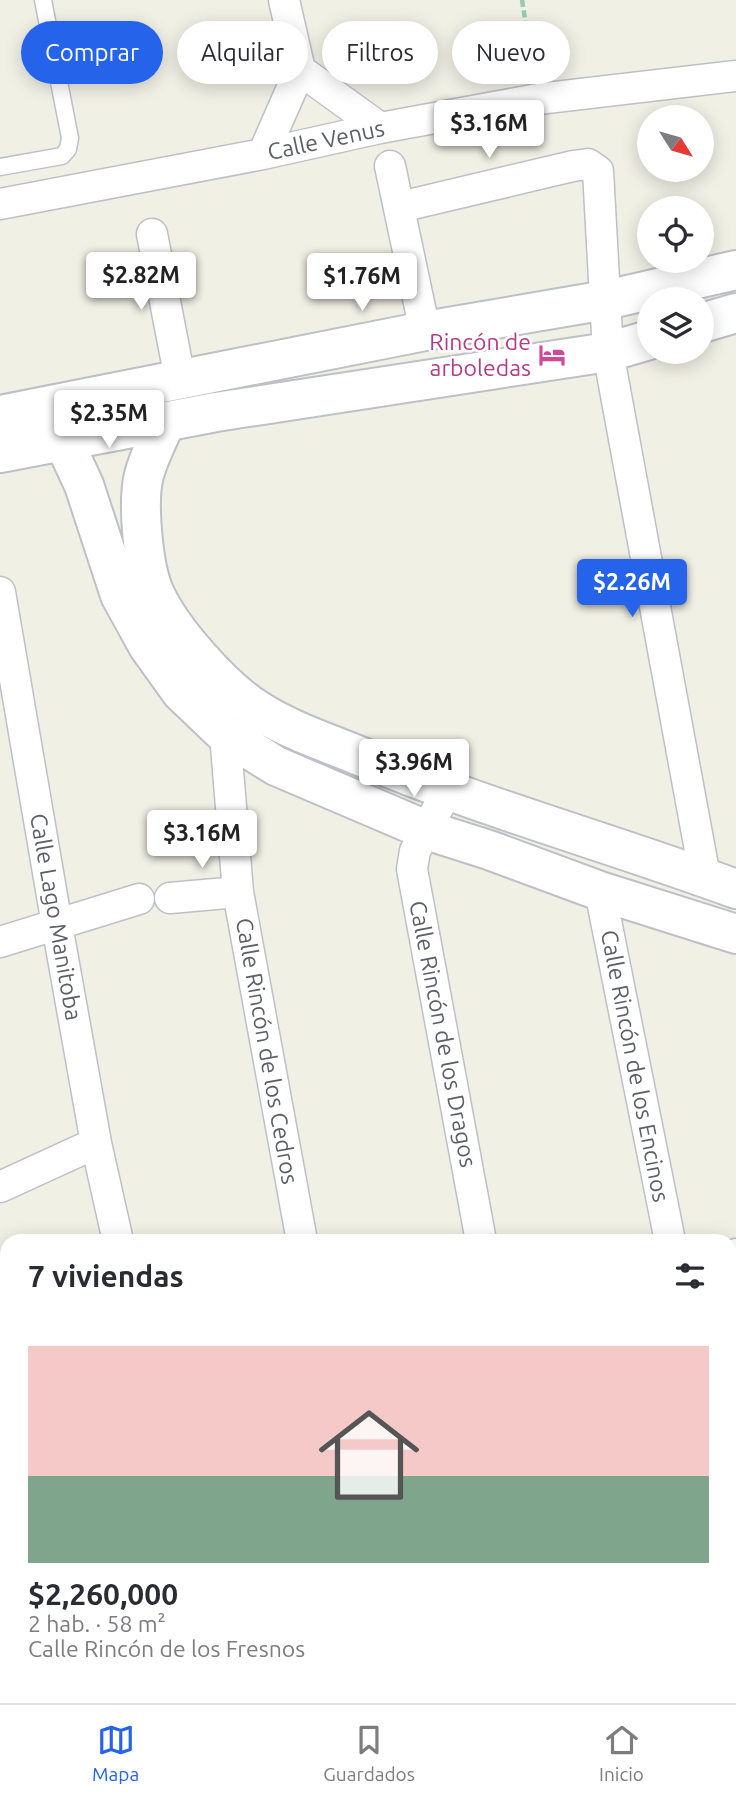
<!DOCTYPE html>
<html lang="es">
<head>
<meta charset="utf-8">
<style>
	body { margin:0; font-family:Ubuntu,sans-serif; background:#f7f7f7; color:#2b2b33; height:100vh; display:flex; flex-direction:column; font-size:26px; white-space:nowrap }
	* { box-sizing:border-box; margin:0 }
	p { font-size:23px; color:#7c7c81 }
	.icon { flex:none; width:38px; height:38px; fill:none; stroke:currentColor; stroke-width:2; stroke-linecap:round; stroke-linejoin:round }
	.map { position:relative; flex:1; overflow:hidden }
	.details { position:absolute; left:0px; top:1234px; width:737px; height:471px; display:flex; flex-direction:column; background:#fff; border-radius:21px 21px 0 0; box-shadow:0 4px 18px #0003 }
	.details>* { flex:none }
	.hud { position:absolute; left:21px; top:21px; width:695px; height:63px; display:flex; gap:14px }
	.needle { width:46px; rotate:127deg }
	.controls { position:absolute; left:637px; top:105px; display:grid; gap:14px }
	.controls a { display:grid; place-items:center; width:77px; height:77px; border-radius:50%; background:#fff; box-shadow:0 4px 18px #0003; font-size:35px }
	.price { position:absolute; translate:-50% -60px; padding:0 16px; border-radius:7px; background:#fff; color:#222; font-size:23px; line-height:46px; filter:drop-shadow(0 2px 4px #0008) }
	.price::after { content:''; position:absolute; left:50%; top:42px; width:21px; height:16px; margin-left:-10px; background:inherit; clip-path:polygon(0 0,100% 0,50% 100%) }
	.price.selected { background:#2563eb; color:#fff }
	ul { padding:0; list-style:none }
	li { display:grid; align-content:center; gap:14px; height:371px; padding:0 28px }
	li span { display:grid; place-items:center; height:217px; border-radius:0px; color:#555 }
	li>.icon { margin-inline-start:auto }
	span .icon { width:126px; height:126px; fill:#fffc; stroke-width:1 }
	li b { font-size:30px }
	h2 { display:flex; justify-content:space-between; align-items:center; height:84px; padding:0 28px; font-size:30px }
	.tag { padding:0 24px; border-radius:32px; background:#fff; box-shadow:0 4px 18px #0003; font-size:24px; line-height:63px }
	.tag.selected { background:#2563eb; color:#fff }
	.tabs { display:flex; justify-content:space-around; align-items:center; height:98px; border-top:2px solid #e1e1e2; background:#fff; font-size:19px; color:#7c7c81 }
	.tabs a { display:grid; justify-items:center; gap:4px }
	.tabs .selected { color:#2563eb }
	.map>svg:first-child { display:block }
</style>
</head>
<body>
<div class="map">
<svg width="736" height="1703" viewBox="0 0 736 1703">
	<defs>
		<pattern id="forest-firs" width="22" height="20" patternUnits="userSpaceOnUse" patternTransform="scale(1.75)"><rect width="22" height="20" fill="#bfeac8"/><path d="M5 1l3.5 6h-7zM16 11l3.5 6h-7z" fill="#9ec1a6"/></pattern>
	</defs>
	<rect width="100%" height="100%" fill="#f0f0e5"/>
	<!-- green -->
	<path fill="#bfeac8" d="M736,1412V1703H0V1669L7,1666V1698H730V1414Z"/>
	<!-- forest -->
	<path fill="url(#forest-firs)" d="M736,1578V1684L730,1686V1580Z
		M396,1698H702L689,1703H376Z"/>
	<g fill="none" stroke-linecap="round" stroke-linejoin="round">
		<!-- service casing -->
		<g stroke="#bec0c7" stroke-width="19">
			<path id="service" d="M0,167L62,156L68,149L70,138L43,0"/>
		</g>
		<!-- minor casing -->
		<g stroke="#bec0c7" stroke-width="33">
			<path id="minor" d="M300,70L380,128
				M263,154L300,70L284,0
				M390,166L425,331
				M0,204L263,154L380,128L538,99L736,76
				M400,207L573,166L588,164L598,171L608,352L705,877
				M152,234L180,379
				M0,592L57,925L96,1143L118,1241
				M225,734L238,892L302,1241
				M447,791L415,851L412,869L481,1241
				M600,891L670,1241
				M170,898L238,892
				M0,942L139,899
				M0,1187L96,1143
				M730,1257L736,1254
				M0,1602L7,1619
				M0,1660L7,1657"/>
		</g>
		<!-- tertiary casing -->
		<g stroke="#bec0c7" stroke-width="42">
			<path id="tertiary" d="M702,323L736,313
				M0,415L425,331L606,300L736,270
				M166,421C159,438 149,456 144,475C137,502 143,568 155,594C172,631 222,687 256,709C288,730 326,742 362,757C484,808 611,843 736,889
				M63,440L84,485L120,595L148,646L181,692L225,734L276,766L426,830L489,850L600,891L736,934
				M0,453L216,412L608,352L649,340"/>
		</g>
		<!-- path -->
		<path stroke="#97cbb1" stroke-width="4.5" stroke-dasharray="7 3.5" stroke-linecap="butt" d="M522,0L534,75"/>
		<!-- service -->
		<use href="#service" stroke="#fff" stroke-width="16"/>
		<!-- minor -->
		<use href="#minor" stroke="#fff" stroke-width="30"/>
		<!-- tertiary -->
		<use href="#tertiary" stroke="#fff" stroke-width="38"/>
	</g>
	<!-- icons -->
	<defs>
		<g id="hotel-bare" transform="scale(2.1)"><path d="M-6-4.5h1.5V1H6V5H4.5V3h-9V5H-6ZM-4 0a1.8 1.8 0 1 1 3.6 0ZM.5 0V-2.5h3Q6-2.5 6 0Z" fill="#d1479c" stroke="#fff" stroke-width="2.5" paint-order="stroke"/></g>
	</defs>
	<g fill-rule="evenodd">
		<use href="#hotel-bare" x="552" y="355"/>
	</g>
	<g text-anchor="middle" stroke-width="5" stroke-linejoin="round" paint-order="stroke">
		<!-- street labels -->
		<g font-size="23" fill="#5c5f67" stroke="#fff">
			<text transform="translate(326 140) rotate(-12)" y="8">Calle Venus</text>
			<text transform="translate(56 917) rotate(80)" y="8">Calle Lago Manitoba</text>
			<text transform="translate(443 1034) rotate(79)" y="8">Calle Rincón de los Dragos</text>
			<text transform="translate(267 1051) rotate(80)" y="8">Calle Rincón de los Cedros</text>
			<text transform="translate(635 1066) rotate(79)" y="8">Calle Rincón de los Encinos</text>
		</g>
		<!-- hotel labels -->
		<g font-size="23" fill="#b23c85" stroke="#fff" text-anchor="end">
			<text x="531" y="350">Rincón de<tspan x="531" dy="26">arboledas</tspan></text>
		</g>
	</g>
</svg>
<div class="controls">
<a><svg class="needle" viewBox="-14 -14 28 28"><path d="M0-13l5 13h-10z" fill="#e53935"/><path d="M0 13l5-13h-10z" fill="#7c7c81"/></svg></a>
<a><svg class="icon" aria-label="locate" viewBox="0 0 24 24"><circle cx="12" cy="12" r="6"/><path d="M12 2v4M12 18v4M2 12h4M18 12h4"/></svg></a>
<a><svg class="icon" aria-label="layers" viewBox="0 0 24 24"><path d="M12 4l9 5-9 5-9-5zM3 14l9 5 9-5"/></svg></a>
</div>
<b class="price" style="left:489px;top:160px">$3.16M</b>
<b class="price" style="left:141px;top:312px">$2.82M</b>
<b class="price" style="left:362px;top:313px">$1.76M</b>
<b class="price" style="left:109px;top:450px">$2.35M</b>
<b class="price selected" style="left:632px;top:619px">$2.26M</b>
<b class="price" style="left:414px;top:799px">$3.96M</b>
<b class="price" style="left:202px;top:870px">$3.16M</b>
<div class="hud">
<a class="tag selected">Comprar</a>
<a class="tag">Alquilar</a>
<a class="tag">Filtros</a>
<a class="tag">Nuevo</a>
</div>
<section class="details">
<h2>7 viviendas<svg class="icon" aria-label="filters" viewBox="0 0 24 24"><path d="M4 7h16M4 17h16"/><circle cx="9" cy="7" r="2"/><circle cx="15" cy="17" r="2"/></svg></h2>
<ul>
<li><span style="background:linear-gradient(#f6c9c9 60%,#7fa58c 0)"><svg class="icon" aria-label="home" viewBox="0 0 24 24"><path d="M3 11l9-7 9 7M6 9v11h12V9"/></svg></span><div><b>$2,260,000</b><p>2 hab. · 58 m²</p><p>Calle Rincón de los Fresnos</p></div></li>
</ul>
</section>
</div>
<nav class="tabs">
<a class="selected"><svg class="icon" aria-label="map" viewBox="0 0 24 24"><path d="M3 6l6-2 6 2 6-2v14l-6 2-6-2-6 2zM9 4v14M15 6v14"/></svg>Mapa</a>
<a><svg class="icon" aria-label="saved" viewBox="0 0 24 24"><path d="M7 4h10v16l-5-4-5 4z"/></svg>Guardados</a>
<a><svg class="icon" aria-label="home" viewBox="0 0 24 24"><path d="M3 11l9-7 9 7M6 9v11h12V9"/></svg>Inicio</a>
</nav>
</body>
</html>
